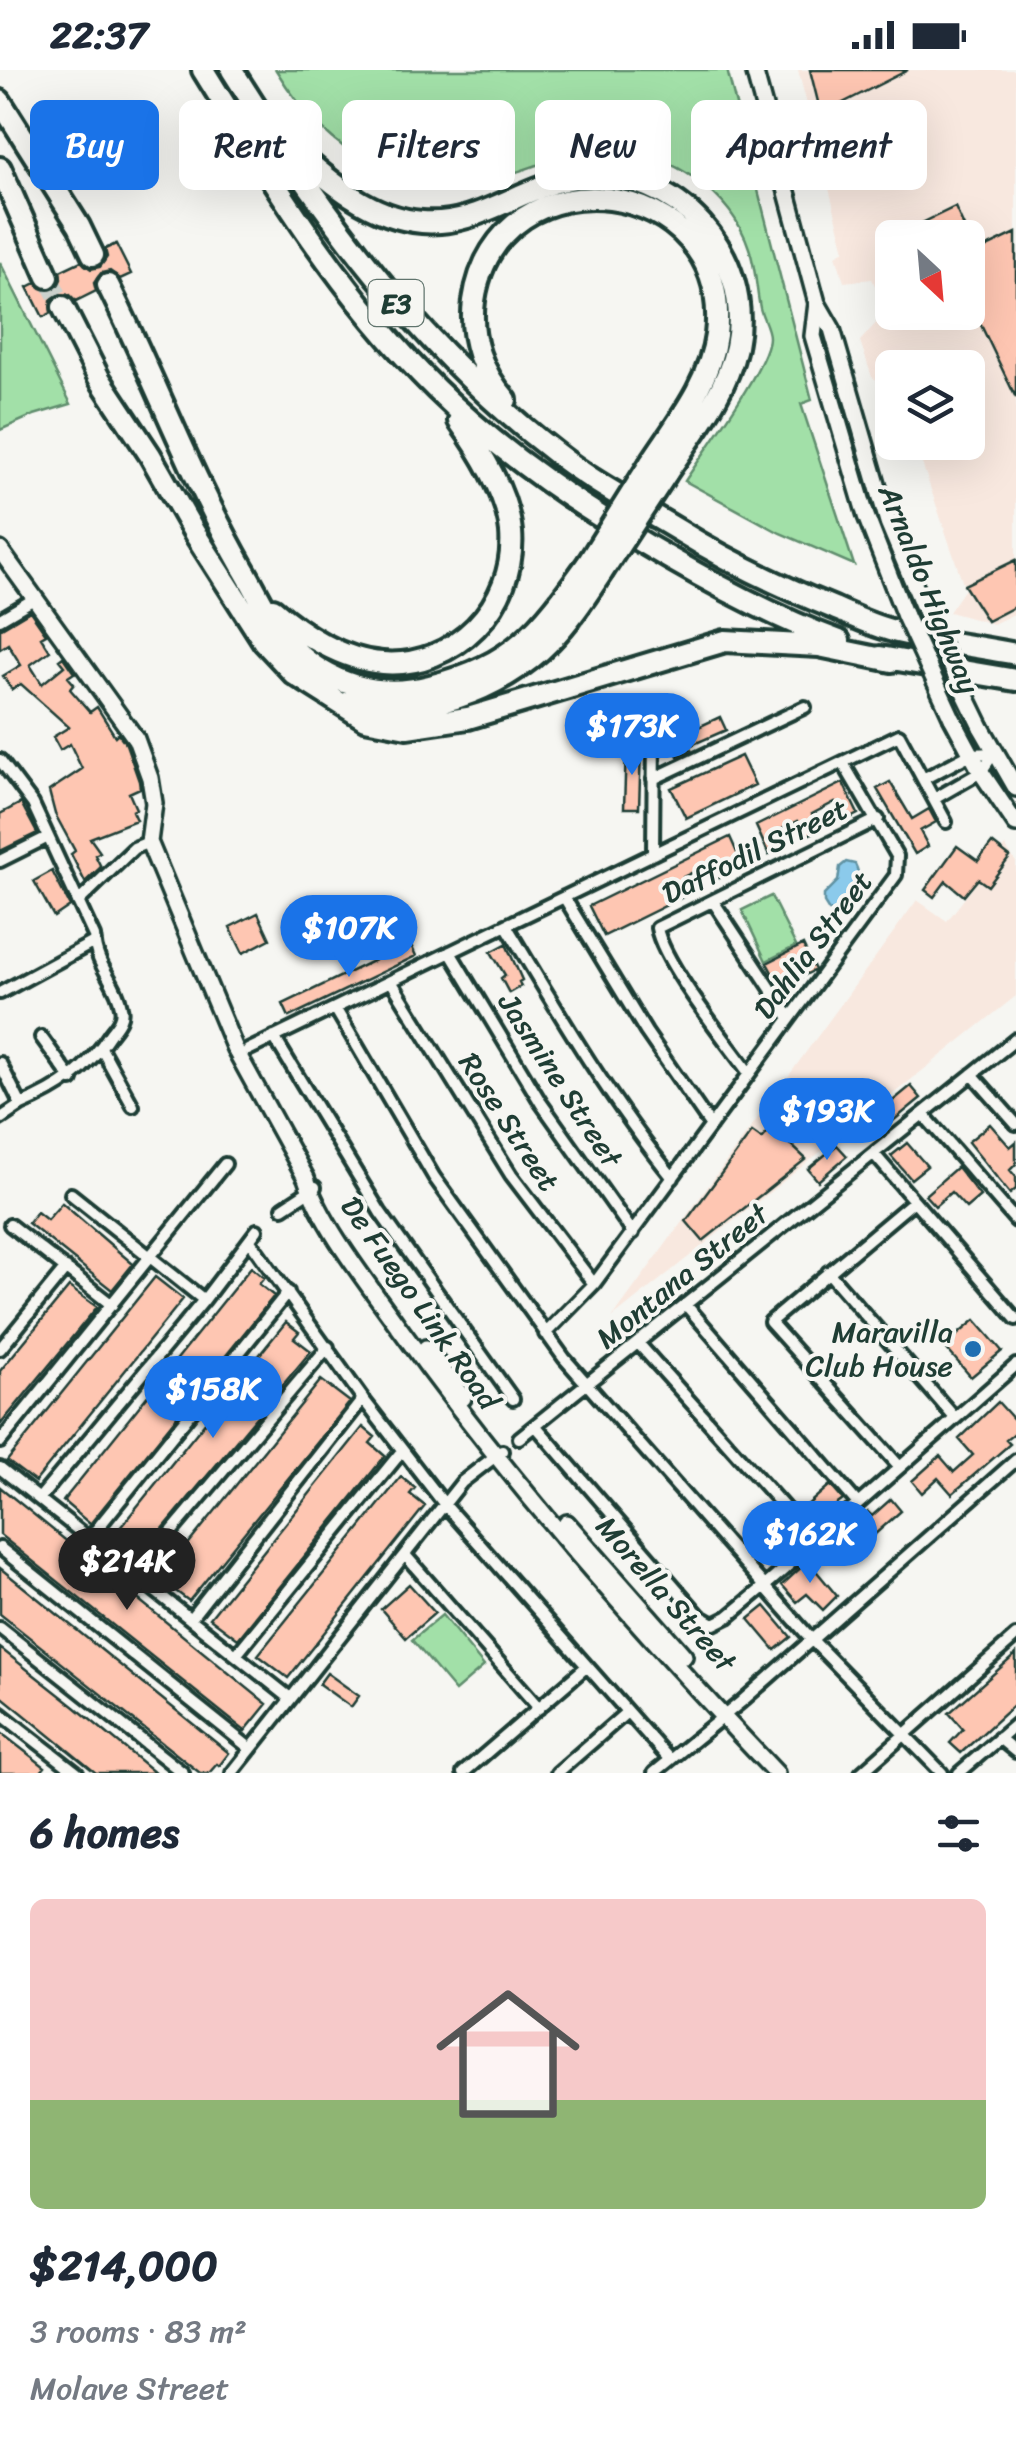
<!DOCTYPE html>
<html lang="en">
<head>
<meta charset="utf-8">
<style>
	body { margin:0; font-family:Sriracha,sans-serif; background:#f6f6f7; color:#1f2937; height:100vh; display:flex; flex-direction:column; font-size:38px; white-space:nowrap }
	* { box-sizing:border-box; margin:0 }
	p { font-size:32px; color:#747a83 }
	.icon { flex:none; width:55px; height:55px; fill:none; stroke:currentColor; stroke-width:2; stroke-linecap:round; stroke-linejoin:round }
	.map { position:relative; height:1703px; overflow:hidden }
	.details { display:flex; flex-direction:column; background:#fff; flex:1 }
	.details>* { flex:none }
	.hud { position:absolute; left:30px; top:30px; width:958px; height:90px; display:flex; gap:20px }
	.needle { width:65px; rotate:154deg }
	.fabs { position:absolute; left:875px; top:150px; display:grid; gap:20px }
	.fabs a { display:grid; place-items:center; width:110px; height:110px; border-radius:15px; background:#fff; box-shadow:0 10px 40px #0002; font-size:50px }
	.price { position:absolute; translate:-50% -85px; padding:0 22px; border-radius:35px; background:#1a73e8; color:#fff; font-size:32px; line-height:65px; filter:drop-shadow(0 2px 5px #0008) }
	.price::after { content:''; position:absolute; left:50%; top:60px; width:30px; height:22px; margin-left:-15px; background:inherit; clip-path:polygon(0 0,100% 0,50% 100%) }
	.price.selected { background:#222; color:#fff }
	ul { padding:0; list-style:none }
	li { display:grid; align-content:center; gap:20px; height:530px; padding:0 30px }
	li+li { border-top:2px solid #e0e1e3 }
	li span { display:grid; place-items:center; height:310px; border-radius:15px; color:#555 }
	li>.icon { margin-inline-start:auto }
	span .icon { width:180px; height:180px; fill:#fffc; stroke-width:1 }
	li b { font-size:42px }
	h2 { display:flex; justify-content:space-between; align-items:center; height:120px; padding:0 30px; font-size:42px }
	.tag { padding:0 35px; border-radius:15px; background:#fff; box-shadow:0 10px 40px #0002; font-size:35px; line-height:90px }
	.tag.selected { background:#1a73e8; color:#fff }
	.status { display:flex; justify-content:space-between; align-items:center; height:70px; padding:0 50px; background:#fff; direction:ltr }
	.status svg { height:28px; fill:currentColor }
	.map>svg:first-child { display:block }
</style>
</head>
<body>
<div class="status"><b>22:37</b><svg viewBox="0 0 49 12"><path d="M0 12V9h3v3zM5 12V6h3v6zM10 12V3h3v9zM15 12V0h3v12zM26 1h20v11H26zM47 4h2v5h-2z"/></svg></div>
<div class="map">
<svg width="1016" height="1703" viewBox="0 0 1016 1703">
	<rect width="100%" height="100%" fill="#f6f6f2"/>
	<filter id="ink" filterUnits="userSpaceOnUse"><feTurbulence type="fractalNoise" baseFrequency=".01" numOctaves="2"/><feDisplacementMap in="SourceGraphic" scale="20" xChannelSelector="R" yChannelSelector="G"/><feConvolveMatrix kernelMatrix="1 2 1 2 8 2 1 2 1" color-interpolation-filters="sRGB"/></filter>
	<g filter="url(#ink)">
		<!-- built -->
		<path fill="#f8e8df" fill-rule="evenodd" d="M798,0H1016V543L993,554L949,542L965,519L915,373L968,372V298H892V320L872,307L860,271L887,241L872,209L844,212L836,185L845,180ZM892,168H968V242H892Z
			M1005,776L1016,792V926L612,1248L917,830L947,851Z"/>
		<!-- green -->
		<path fill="#a2e0a8" stroke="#608e6e" stroke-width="2.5" d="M276,0H727L812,330L801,334L854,495L780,463L685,411C703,383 769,295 769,267C769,258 762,247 760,238C756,218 756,198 749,178C731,123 672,84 615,79C574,76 544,95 506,105C405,133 327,84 276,0Z
			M0,192L71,334L34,345L0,360Z
			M771,826L796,876L766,891L742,840Z
			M442,1545L484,1596L455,1621L412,1570Z"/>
		<!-- water -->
		<path fill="#8bcaeb" stroke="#6092a2" stroke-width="2.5" d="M846,792L855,794C866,816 856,843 829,841L824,833V825L838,811L840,797Z"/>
		<!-- building -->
		<path fill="#fec6b2" stroke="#1f3d34" stroke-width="2.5" d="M810,0H908L821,44Z
			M955,137L969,168H891Z
			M1016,163V328L968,228V186Z
			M116,174L131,204L120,209L110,201L101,203L94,213L96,221L76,231L70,225L58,224L51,230V243L43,247L28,217L36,213L46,220L54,219L61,209L60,201L81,191L91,199L100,197L107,187L105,179Z
			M1016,490V536L987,551L964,515Z
			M30,541L46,564L41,567L50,581L30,595L42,614L64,596L59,590L63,587L74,603L68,607L74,614L70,619L90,642L97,637L115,666L118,663L126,674L139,711L140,718L129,723L136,739L132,741L136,750L90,768L100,782L95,785L101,797L85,812L71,784L75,781L55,744L49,721L82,699L70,674L60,680L53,667L69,657L21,614L12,620L3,606L21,595L8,574L0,579V559Z
			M720,647L726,660L689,676L691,680L678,686L670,670Z
			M626,677L641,678L639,738H624Z
			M741,686L755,715L686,748L671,718Z
			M890,712L912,749L929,739L936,752L920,761L928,776L915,784L877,719Z
			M843,713L858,744L844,751L835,732L812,744L819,760L805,766L798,751L776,762L783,778L769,785L756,756Z
			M21,733L37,763L0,781V744Z
			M730,767L743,796L713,811L706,796L683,807L691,823L604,866L589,836Z
			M992,773L1010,787L988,816L978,809L964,826L946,811L934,827L925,820L957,776L978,791Z
			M52,801L70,836L54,847L34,811Z
			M258,843L270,869L243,883L230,857Z
			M410,873L416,886L289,947L283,934Z
			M506,874L522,910L519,912L521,916L509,923L501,908L505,905L491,882Z
			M803,875L815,900L780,917L767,893Z
			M911,1016L921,1028L893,1051L883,1039Z
			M990,1054L1010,1077L1016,1072V1094L1010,1100L1016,1107V1119L1010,1124L968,1072Z
			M772,1057L806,1089L703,1171L686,1151L752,1062L762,1069Z
			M907,1073L927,1096L911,1109L891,1086Z
			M837,1075L847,1086L818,1111L808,1099Z
			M957,1097L980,1126L966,1138L951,1122L935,1136L925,1125Z
			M62,1133L133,1194L112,1220L28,1153L37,1142L47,1150Z
			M251,1197L264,1208L259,1214L274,1226L90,1454L63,1431Z
			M155,1207L183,1229L35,1412L7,1391Z
			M69,1217L97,1237L0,1355V1301Z
			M975,1250L1002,1281L971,1307L944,1276Z
			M286,1252L299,1262L294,1268L311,1281L137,1490L111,1469Z
			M321,1310L350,1332L189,1531L160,1509Z
			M998,1332L1016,1352V1362L1006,1370L1010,1374L952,1424L938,1408L922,1423L912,1411L940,1386L954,1402L973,1385L959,1369Z
			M363,1357L375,1367L370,1373L385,1386L238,1569L210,1548Z
			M401,1407L415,1418L410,1424L425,1436L288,1608L258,1585Z
			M830,1415L843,1430L816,1450L805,1437Z
			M0,1417L267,1634L245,1661L0,1465Z
			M891,1429L901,1441L855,1482L838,1466L850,1454L853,1456L868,1442L872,1446Z
			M776,1451L794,1470L776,1486L759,1468Z
			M808,1491L837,1526L823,1540L807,1524L797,1532L782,1515Z
			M0,1498L229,1683L219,1696L217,1694L209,1703H200L0,1544Z
			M409,1514L435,1543L406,1568L381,1539Z
			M765,1536L791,1567L775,1580L749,1549Z
			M0,1578L75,1637L155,1703H96L42,1659L0,1625Z
			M1016,1584V1633L961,1683L950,1673L963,1659L949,1643Z
			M327,1603L359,1626L351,1637L319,1614Z
			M0,1662L45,1697L40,1703H0Z"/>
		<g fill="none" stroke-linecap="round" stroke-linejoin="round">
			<!-- highway-tunnel -->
			<path stroke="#cbd1cc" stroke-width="20" stroke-dasharray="20 10" stroke-linecap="butt" d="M48,207L63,237"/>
			<!-- street casing -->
			<g stroke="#1f3d34" stroke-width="18">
				<path id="street" d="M0,549L34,529
					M0,690L33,734L94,866C96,898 116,910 121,937C124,948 116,956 110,964C87,1000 60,1019 21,1035L0,993
					M653,709L805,637
					M923,709L971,684L994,683
					M934,729L981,702L994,683
					M653,784L654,660
					M0,791L48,767
					M564,827L646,962L711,1056
					M713,831L790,948
					M78,832L134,778L149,772
					M506,855C558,942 609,1029 673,1108
					M450,882L541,1033L633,1163
					M391,911L511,1105L594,1214
					M0,923L94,872
					M335,938L434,1107L564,1288L812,1570L942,1703
					M41,967L72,1010
					M274,967L380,1142L513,1329
					M101,978L133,1036
					M248,980L899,665L946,752
					M749,1003C726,971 663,893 657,858L878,749
					M972,1004L1016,1054
					M923,1044L1016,1151
					M0,1049L21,1035
					M874,1084L1016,1249
					M71,1124L204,1230
					M283,1138L315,1117
					M10,1155L112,1235
					M250,1171L363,1329L445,1435L670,1690
					M828,1202L955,1348
					M686,1235L858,1434
					M545,1264L594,1214L896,805L897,786L843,693
					M638,1273L815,1472
					M0,1279L66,1198
					M535,1355L700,1546L714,1554L728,1547L765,1516L1016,1295
					M519,1368L1016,969
					M0,1372L225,1094
					M900,1397L770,1252L914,1131
					M0,1398L290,1628
					M39,1429L204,1230L257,1160
					M89,1469L288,1222
					M0,1478L251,1679
					M405,1485L539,1638
					M135,1505L328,1277
					M190,1549L363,1329
					M0,1558L183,1703
					M236,1585L402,1381
					M0,1643L77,1703
					M999,1668L1016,1682
					M232,1703L462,1412L502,1381
					M463,1703L586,1597
					M557,1703L627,1642
					M654,1703L741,1632L1016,1390
					M861,1703L1016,1566
					M959,1703L1016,1654"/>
			</g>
			<!-- secondary casing -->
			<g stroke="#1f3d34" stroke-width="22">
				<path id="secondary" d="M754,0L817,233L832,259L888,452L930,552
					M817,233L813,266L866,446L905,546
					M0,480L136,669L150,708L154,733L149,772L235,979L306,1108C321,1155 369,1215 398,1256C511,1414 642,1562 776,1703
					M952,648L981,702L1016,754
					M981,657L1016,718
					M426,1278L463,1328
					M567,1453L684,1586"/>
			</g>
			<!-- highway casing -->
			<g stroke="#1f3d34" stroke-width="28">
				<path id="highway" d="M203,0C272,112 342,226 436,319C505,387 585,440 669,488C724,520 779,549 839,571
					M232,0C322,144 421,280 557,384C595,414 637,435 678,460C728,491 780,516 834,538C852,546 871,555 890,560C931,571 974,576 1016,584
					M0,31L79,156L93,185
					M292,78C330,112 370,148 422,152C482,157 525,112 582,107C676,97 755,185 736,277C726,324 692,365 666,404
					M0,98L48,207
					M108,215C155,309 191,407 243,498C258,523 271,554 291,576C328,615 379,629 430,616C514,595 540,560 588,493
					M63,237L99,308L150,385L195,464L264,572L294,604L365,649L407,657L468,648L725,571L819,576L892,591
					M506,330C482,303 469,268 474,231C496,75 735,104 716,265C710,313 676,354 650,394
					M273,539C301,564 343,590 382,593C454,599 517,535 511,462C507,423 482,383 459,351
					M880,587L1016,610
					M349,632C416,652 502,621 550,571C570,551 586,526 602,502"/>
			</g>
			<!-- street -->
			<use href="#street" stroke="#f6f6f2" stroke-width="10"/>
			<!-- secondary -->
			<use href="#secondary" stroke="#f6f6f2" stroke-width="15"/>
			<!-- highway -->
			<use href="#highway" stroke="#f6f6f2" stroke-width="20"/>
			<!-- secondary-bridge casing -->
			<g stroke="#1f3d34" stroke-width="22" stroke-linecap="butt">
				<path id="secondary-bridge" d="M905,546L952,648
					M930,552L981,657"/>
			</g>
			<!-- highway-bridge casing -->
			<g stroke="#1f3d34" stroke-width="28" stroke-linecap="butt">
				<path id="highway-bridge" d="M588,493L650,394
					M602,502L666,404"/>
			</g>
			<!-- secondary-bridge -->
			<use href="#secondary-bridge" stroke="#f6f6f2" stroke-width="15"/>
			<!-- highway-bridge -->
			<use href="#highway-bridge" stroke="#f6f6f2" stroke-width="20"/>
		</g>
	</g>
	<!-- markers -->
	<circle fill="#1f6fb2" stroke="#f6f6f2" stroke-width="4" cx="973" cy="1279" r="10"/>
	<g text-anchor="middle" stroke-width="8" stroke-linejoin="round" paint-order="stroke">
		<!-- shield labels -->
		<rect fill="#f6f6f2" stroke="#60746d" stroke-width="2.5" x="368.5" y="210" width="55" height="46" rx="8"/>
		<g font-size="28" font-weight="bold" fill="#1f3d34">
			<text x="396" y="243">E3</text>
		</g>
		<!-- street labels -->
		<g font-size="30" fill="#1f3d34" stroke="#f6f6f2">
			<text transform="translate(929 519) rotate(68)" y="10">Arnaldo Highway</text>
			<text transform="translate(755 781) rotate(-26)" y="10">Daffodil Street</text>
			<text transform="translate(813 875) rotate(-53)" y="10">Dahlia Street</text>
			<text transform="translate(560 1010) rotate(57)" y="10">Jasmine Street</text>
			<text transform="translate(509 1052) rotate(57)" y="10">Rose Street</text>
			<text transform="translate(682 1206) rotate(-39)" y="10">Montana Street</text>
			<text transform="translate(420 1233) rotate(55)" y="10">De Fuego Link Road</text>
			<text transform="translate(666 1524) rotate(49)" y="10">Morella Street</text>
		</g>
		<!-- poi labels -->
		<g font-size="30" fill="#1f3d34" stroke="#f6f6f2" text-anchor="end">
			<text x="953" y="1272">Maravilla<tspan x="953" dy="34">Club House</tspan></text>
		</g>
	</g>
</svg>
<div class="fabs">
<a><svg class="needle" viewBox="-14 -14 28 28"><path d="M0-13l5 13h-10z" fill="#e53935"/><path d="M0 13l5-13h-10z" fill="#747a83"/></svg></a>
<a><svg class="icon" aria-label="layers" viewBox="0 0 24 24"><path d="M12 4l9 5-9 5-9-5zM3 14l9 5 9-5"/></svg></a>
</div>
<b class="price" style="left:632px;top:708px">$173K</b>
<b class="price" style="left:349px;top:910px">$107K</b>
<b class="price" style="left:827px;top:1093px">$193K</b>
<b class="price" style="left:213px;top:1371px">$158K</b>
<b class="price" style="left:810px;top:1516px">$162K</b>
<b class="price selected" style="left:127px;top:1543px">$214K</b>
<div class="hud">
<a class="tag selected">Buy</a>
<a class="tag">Rent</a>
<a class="tag">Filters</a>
<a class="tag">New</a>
<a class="tag">Apartment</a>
</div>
</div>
<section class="details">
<h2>6 homes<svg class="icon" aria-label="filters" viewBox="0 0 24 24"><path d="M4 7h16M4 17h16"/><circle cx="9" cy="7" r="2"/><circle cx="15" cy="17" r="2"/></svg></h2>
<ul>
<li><span style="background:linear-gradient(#f6c9c9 65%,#8fb573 0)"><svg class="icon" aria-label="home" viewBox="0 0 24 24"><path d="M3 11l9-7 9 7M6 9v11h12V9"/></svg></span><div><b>$214,000</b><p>3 rooms · 83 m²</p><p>Molave Street</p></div></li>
</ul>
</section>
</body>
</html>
